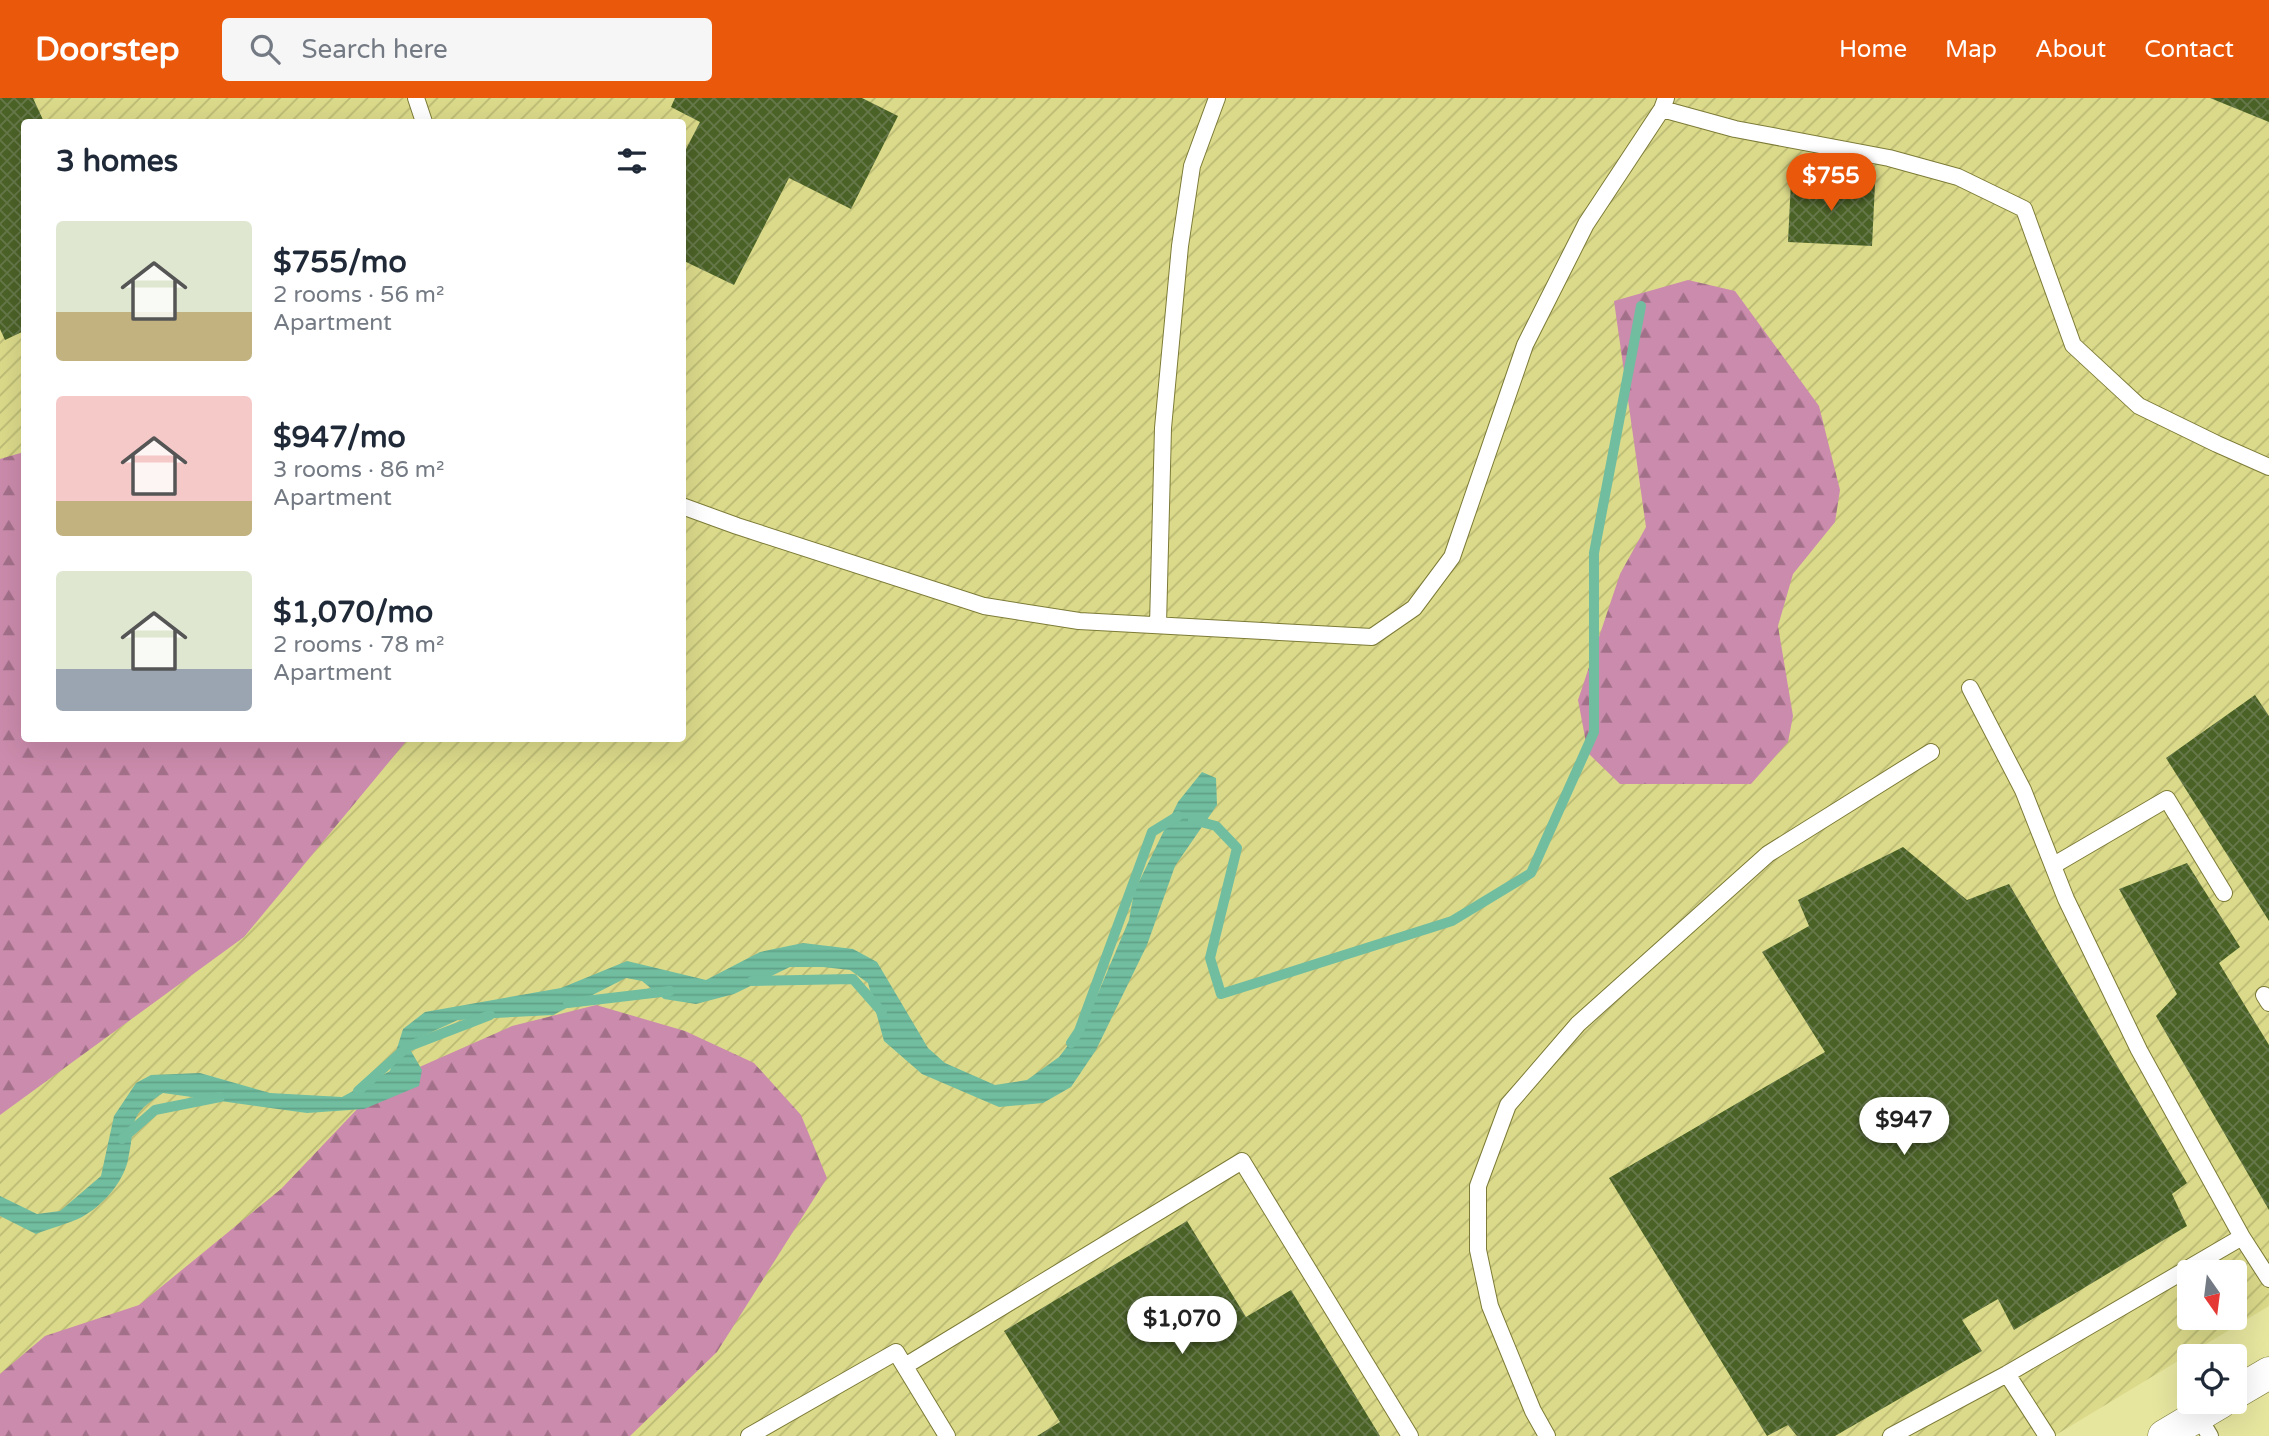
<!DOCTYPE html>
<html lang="en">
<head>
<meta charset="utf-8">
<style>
	body { margin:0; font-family:"Varela Round",sans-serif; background:#f6f6f7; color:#1f2937; height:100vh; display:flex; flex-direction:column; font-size:26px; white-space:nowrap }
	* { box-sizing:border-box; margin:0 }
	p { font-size:23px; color:#747a83 }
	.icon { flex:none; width:38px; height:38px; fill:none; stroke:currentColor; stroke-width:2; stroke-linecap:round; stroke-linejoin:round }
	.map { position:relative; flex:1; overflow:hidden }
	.panel { position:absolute; left:21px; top:21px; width:665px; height:623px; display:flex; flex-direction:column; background:#fff; border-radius:7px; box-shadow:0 7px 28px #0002 }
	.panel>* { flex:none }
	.needle { width:46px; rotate:166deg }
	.controls { position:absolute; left:2177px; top:1162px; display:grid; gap:14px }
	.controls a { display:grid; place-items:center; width:70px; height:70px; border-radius:7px; background:#fff; box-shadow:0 7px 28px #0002; font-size:35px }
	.price { position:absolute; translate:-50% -60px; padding:0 16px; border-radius:24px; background:#fff; color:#222; font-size:23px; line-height:46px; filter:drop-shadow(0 2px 4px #0008) }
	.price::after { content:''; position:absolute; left:50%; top:42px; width:21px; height:16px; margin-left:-10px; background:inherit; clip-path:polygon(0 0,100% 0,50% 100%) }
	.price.selected { background:#ea580c; color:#fff }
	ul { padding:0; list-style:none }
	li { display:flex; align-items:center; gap:21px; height:175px; padding:0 35px }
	li span { display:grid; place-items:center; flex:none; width:196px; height:140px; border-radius:7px; color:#555 }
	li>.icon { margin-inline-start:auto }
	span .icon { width:84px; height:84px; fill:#fffc; stroke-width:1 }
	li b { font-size:30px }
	h2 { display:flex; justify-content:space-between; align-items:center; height:84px; padding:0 35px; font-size:30px }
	header { display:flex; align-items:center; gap:42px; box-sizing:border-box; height:98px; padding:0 35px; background:#ea580c; color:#fff }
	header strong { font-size:33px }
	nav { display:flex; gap:38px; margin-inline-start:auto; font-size:24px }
	.search { width:490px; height:63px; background:#f6f6f7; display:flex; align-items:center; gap:18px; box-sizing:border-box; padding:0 24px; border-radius:7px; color:#747a83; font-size:26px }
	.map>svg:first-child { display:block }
</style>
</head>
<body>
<header>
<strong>Doorstep</strong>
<div class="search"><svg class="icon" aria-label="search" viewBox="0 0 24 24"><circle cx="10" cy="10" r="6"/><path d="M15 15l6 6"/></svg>Search here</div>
<nav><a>Home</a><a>Map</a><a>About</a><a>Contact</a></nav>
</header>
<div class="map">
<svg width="2269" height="1338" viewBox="0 0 2269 1338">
	<defs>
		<pattern id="industrial-furrows" width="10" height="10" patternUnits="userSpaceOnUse" patternTransform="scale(1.75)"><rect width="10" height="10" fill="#dbda8a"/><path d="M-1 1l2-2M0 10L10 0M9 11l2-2" fill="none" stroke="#bbba75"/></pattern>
		<pattern id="forest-firs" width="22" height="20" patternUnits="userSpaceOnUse" patternTransform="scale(1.75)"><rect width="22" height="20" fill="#cb8bac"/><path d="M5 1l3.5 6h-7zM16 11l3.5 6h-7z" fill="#a3708a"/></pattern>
		<pattern id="water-rules" width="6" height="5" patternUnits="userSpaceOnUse" patternTransform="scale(1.75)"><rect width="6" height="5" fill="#70bda0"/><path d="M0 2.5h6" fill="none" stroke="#60a188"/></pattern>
		<pattern id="building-cross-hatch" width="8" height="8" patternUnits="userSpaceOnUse" patternTransform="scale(1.75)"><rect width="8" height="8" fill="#4b6227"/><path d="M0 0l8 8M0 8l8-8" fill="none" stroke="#66784a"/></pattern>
	</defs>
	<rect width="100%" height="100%" fill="#e7e69f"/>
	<!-- industrial -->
	<path fill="url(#industrial-furrows)" fill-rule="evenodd" d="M0,0H2269V1208L2054,1338H0ZM24,24H682V640H24ZM2189,1174H2235V1220H2189Z"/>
	<!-- forest -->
	<path fill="url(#forest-firs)" d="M1688,182L1735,193L1819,308L1840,392L1835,424L1793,476L1778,528L1793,618L1788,644L1751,686H1620L1588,655L1578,602L1620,476L1646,429L1614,203Z
		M24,354V640L408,641L244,839L0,1017V361Z
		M596,907L685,933L754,965L801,1017L827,1080L717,1254L630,1338H0V1276L45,1238L139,1207L281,1091L381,986L512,928Z"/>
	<!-- water -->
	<path fill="url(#water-rules)" d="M1202,674L1216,680L1217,707L1175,768L1147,847L1096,952L1071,989L1043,1005L999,1009L922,976L884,943L868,885L850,872L823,869H790L734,896L696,906L664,901L642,883L626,880L553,917L458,922L414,942L411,953L422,972L419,988L364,1011L307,1015L163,995C125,1020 137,1023 128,1062C123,1085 102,1108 82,1119C68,1126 51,1130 36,1136L0,1118V1098L37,1116L60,1113L101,1078L114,1018L136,985L151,977L200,975L270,995L342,999L390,973L403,931L425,914L561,890L627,863L706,882L760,854L803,845L853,851L877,864L928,950L945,965L995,987L1027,982L1059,959L1086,924L1129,822L1134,794L1178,704Z"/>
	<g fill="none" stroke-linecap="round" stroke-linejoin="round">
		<!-- stream -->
		<path stroke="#70bda0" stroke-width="10" d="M1193,722L1216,728L1237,750L1210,860L1221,896L1452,823L1531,775L1594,634V455L1641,208
			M752,883L853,881L882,914
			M568,905L670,893
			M1071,945L1079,933L1152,734L1178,718
			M358,993L407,949L490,917
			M122,1041L155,1012L220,999"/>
	</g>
	<!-- building -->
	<path fill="url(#building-cross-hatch)" d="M0,0H33L44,24H24V233L5,242L0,231Z
		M675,0H862L898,18L851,111L789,80L734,187L682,162V59L700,24L671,9Z
		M2210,0H2269V24Z
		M1791,82L1875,86L1872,148L1788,144Z
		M2255,597L2269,618V823L2166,660Z
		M1903,749L1967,802L2009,786L2187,1085L2172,1096L2187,1128L2014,1232L1998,1201L1962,1222L1982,1253L1835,1338H1797L1788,1327L1767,1338L1609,1080L1825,954L1762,854L1809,828L1798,802Z
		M2187,765L2240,849L2219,865L2269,947V1112L2156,918L2177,896L2119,791Z
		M1187,1123L1246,1219L1291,1192L1380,1338H1037L1060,1324L1004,1233Z"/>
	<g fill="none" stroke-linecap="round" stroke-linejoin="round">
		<!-- service casing -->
		<g stroke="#7d7b37" stroke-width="18">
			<path id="service" d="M416,0L424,24
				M1662,11L1735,31L1889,60L1958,79L2024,111L2073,247L2139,308L2217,346L2269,369
				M682,408L737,428L984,508L1079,523L1372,539L1414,510L1452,459L1525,247L1586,126L1662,11L1666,0
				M1158,527L1163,330L1180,148L1192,68L1217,0
				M1970,590L2023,692L2066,801L2139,952L2242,1139
				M2054,767L2167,701L2224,795
				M2264,897L2269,905
				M905,1268L1242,1063L1410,1338
				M2007,1276L2047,1338
				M2198,1318L2210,1338
				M749,1338L896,1254L947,1338
				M1547,1338L1533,1313L1490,1208L1478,1152V1088L1508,1007L1578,926L1768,756L1931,654
				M1891,1338L2007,1276L2242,1139L2269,1181"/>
		</g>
		<!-- minor casing -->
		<g stroke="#7d7b37" stroke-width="33">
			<path id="minor" d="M2235,1295L2269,1275
				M2164,1338L2221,1304"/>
		</g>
		<!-- service -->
		<use href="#service" stroke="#fff" stroke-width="16"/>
		<!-- minor -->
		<use href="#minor" stroke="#fff" stroke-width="32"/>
	</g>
</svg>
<div class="controls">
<a><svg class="needle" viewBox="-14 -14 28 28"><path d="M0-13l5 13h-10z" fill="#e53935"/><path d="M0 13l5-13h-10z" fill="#747a83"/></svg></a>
<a><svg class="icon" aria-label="locate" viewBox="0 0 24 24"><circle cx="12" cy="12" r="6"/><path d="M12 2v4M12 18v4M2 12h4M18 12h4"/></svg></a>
</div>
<b class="price selected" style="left:1831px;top:115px">$755</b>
<b class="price" style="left:1904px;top:1059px">$947</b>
<b class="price" style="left:1182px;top:1258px">$1,070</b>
<section class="panel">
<h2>3 homes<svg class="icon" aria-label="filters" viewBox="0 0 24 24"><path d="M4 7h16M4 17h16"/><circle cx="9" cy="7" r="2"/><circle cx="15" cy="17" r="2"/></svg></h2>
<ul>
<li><span style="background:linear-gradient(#dfe7d0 65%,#c2b280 0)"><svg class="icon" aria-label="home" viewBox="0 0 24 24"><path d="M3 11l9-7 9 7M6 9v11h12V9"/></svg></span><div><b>$755/mo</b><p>2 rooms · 56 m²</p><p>Apartment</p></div></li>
<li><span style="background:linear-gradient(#f6c9c9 75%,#c2b280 0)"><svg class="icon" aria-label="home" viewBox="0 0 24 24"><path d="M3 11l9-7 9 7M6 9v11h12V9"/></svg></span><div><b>$947/mo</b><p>3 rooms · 86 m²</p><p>Apartment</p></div></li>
<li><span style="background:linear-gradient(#dfe7d0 70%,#9aa5b1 0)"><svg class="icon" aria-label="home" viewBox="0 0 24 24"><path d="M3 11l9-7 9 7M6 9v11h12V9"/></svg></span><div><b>$1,070/mo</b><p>2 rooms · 78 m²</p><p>Apartment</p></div></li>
</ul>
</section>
</div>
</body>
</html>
